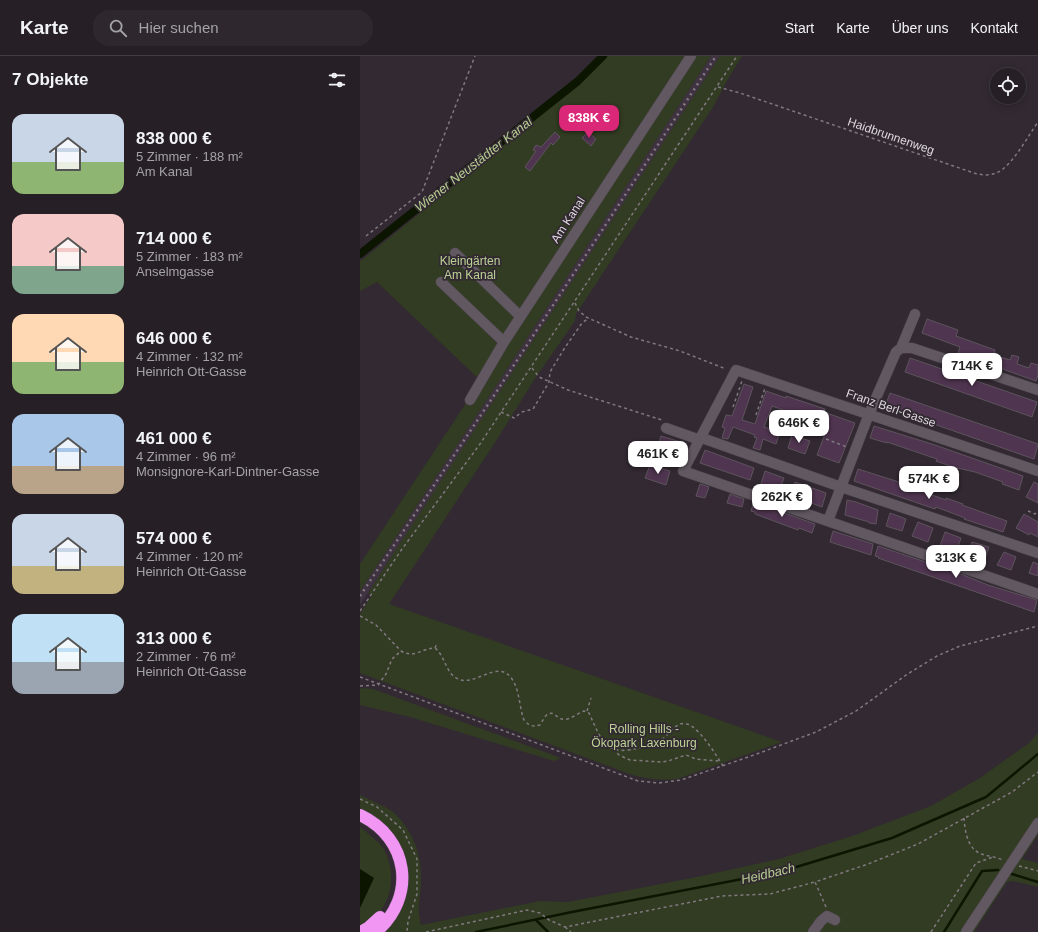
<!DOCTYPE html>
<html lang="de">
<head>
<meta charset="utf-8">
<style>
	body { margin:0; font-family:Helvetica,sans-serif; background:#2e272e; color:#f1f3f6; height:100vh; display:flex; flex-direction:column; font-size:15px; white-space:nowrap }
	* { box-sizing:border-box; margin:0 }
	p { font-size:13px; color:#a4a2a7 }
	.icon { flex:none; width:22px; height:22px; fill:none; stroke:currentColor; stroke-width:2; stroke-linecap:round; stroke-linejoin:round }
	.map { position:relative; flex:1; overflow:hidden }
	.details { display:flex; flex-direction:column; background:#261f26; width:360px }
	.details>* { flex:none }
	.tools { position:absolute; left:630px; top:12px; display:grid; gap:8px }
	.tools a { display:grid; place-items:center; width:36px; height:36px; border-radius:50%; background:#261f26; box-shadow:0 2px 10px #0003,0 0 0 1px #423d43; font-size:20px }
	.price { position:absolute; translate:-50% -34px; padding:0 9px; border-radius:8px; background:#fff; color:#222; font-size:13px; line-height:26px; filter:drop-shadow(0 1px 2px #0008) }
	.price::after { content:''; position:absolute; left:50%; top:24px; width:12px; height:9px; margin-left:-6px; background:inherit; clip-path:polygon(0 0,100% 0,50% 100%) }
	.price.on { background:#db2777; color:#fff }
	ul { padding:0; list-style:none }
	li { display:flex; align-items:center; gap:12px; height:100px; padding:0 12px }
	li span { display:grid; place-items:center; flex:none; width:112px; height:80px; border-radius:12px; color:#555 }
	li>.icon { margin-inline-start:auto }
	span .icon { width:48px; height:48px; fill:#fffc; stroke-width:1 }
	li b { font-size:17px }
	h2 { display:flex; justify-content:space-between; align-items:center; height:48px; padding:0 12px; font-size:17px }
	header { display:flex; align-items:center; gap:24px; box-sizing:border-box; height:56px; padding:0 20px; background:#261f26; border-bottom:1px solid #423d43 }
	header strong { font-size:19px }
	nav { display:flex; gap:22px; margin-inline-start:auto; font-size:14px }
	.search { width:280px; height:36px; background:#2e272e; display:flex; align-items:center; gap:10px; box-sizing:border-box; padding:0 14px; border-radius:16px; color:#a4a2a7; font-size:15px }
	main { display:flex; flex:1; min-height:0 }
	.map>svg:first-child { display:block }
</style>
</head>
<body>
<header>
<strong>Karte</strong>
<div class="search"><svg class="icon" aria-label="search" viewBox="0 0 24 24"><circle cx="10" cy="10" r="6"/><path d="M15 15l6 6"/></svg>Hier suchen</div>
<nav><a>Start</a><a>Karte</a><a>Über uns</a><a>Kontakt</a></nav>
</header>
<main>
<section class="details">
<h2>7 Objekte<svg class="icon" aria-label="filters" viewBox="0 0 24 24"><path d="M4 7h16M4 17h16"/><circle cx="9" cy="7" r="2"/><circle cx="15" cy="17" r="2"/></svg></h2>
<ul>
<li><span style="background:linear-gradient(#c9d6e8 60%,#8fb573 0)"><svg class="icon" aria-label="home" viewBox="0 0 24 24"><path d="M3 11l9-7 9 7M6 9v11h12V9"/></svg></span><div><b>838 000 €</b><p>5 Zimmer · 188 m²</p><p>Am Kanal</p></div></li>
<li><span style="background:linear-gradient(#f6c9c9 65%,#7fa58c 0)"><svg class="icon" aria-label="home" viewBox="0 0 24 24"><path d="M3 11l9-7 9 7M6 9v11h12V9"/></svg></span><div><b>714 000 €</b><p>5 Zimmer · 183 m²</p><p>Anselmgasse</p></div></li>
<li><span style="background:linear-gradient(#ffd9b3 60%,#8fb573 0)"><svg class="icon" aria-label="home" viewBox="0 0 24 24"><path d="M3 11l9-7 9 7M6 9v11h12V9"/></svg></span><div><b>646 000 €</b><p>4 Zimmer · 132 m²</p><p>Heinrich Ott-Gasse</p></div></li>
<li><span style="background:linear-gradient(#a9c7e8 65%,#b9a48a 0)"><svg class="icon" aria-label="home" viewBox="0 0 24 24"><path d="M3 11l9-7 9 7M6 9v11h12V9"/></svg></span><div><b>461 000 €</b><p>4 Zimmer · 96 m²</p><p>Monsignore-Karl-Dintner-Gasse</p></div></li>
<li><span style="background:linear-gradient(#c9d6e8 65%,#c2b280 0)"><svg class="icon" aria-label="home" viewBox="0 0 24 24"><path d="M3 11l9-7 9 7M6 9v11h12V9"/></svg></span><div><b>574 000 €</b><p>4 Zimmer · 120 m²</p><p>Heinrich Ott-Gasse</p></div></li>
<li><span style="background:linear-gradient(#bfe0f5 60%,#9aa5b1 0)"><svg class="icon" aria-label="home" viewBox="0 0 24 24"><path d="M3 11l9-7 9 7M6 9v11h12V9"/></svg></span><div><b>313 000 €</b><p>2 Zimmer · 76 m²</p><p>Heinrich Ott-Gasse</p></div></li>
</ul>
</section>
<div class="map">
<svg width="678" height="876" viewBox="0 0 678 876">
	<rect width="100%" height="100%" fill="#322932"/>
	<!-- built -->
	<path fill="#403341" d="M351,0H360L0,549V535L111,368Z"/>
	<!-- green -->
	<path fill="#323c22" d="M248,0H351L111,368L0,535V508L106,347L111,346L123,327L17,226L0,235V204H2L220,27Z
		M360,0H382L368,23L353,51L216,258L215,265L174,324L136,385L29,548L422,686L317,723C301,725 288,723 272,719L0,617V558L12,539L8,537L31,501Z
		M0,632L13,633L201,702L194,705L50,661L0,649Z
		M678,677V779L662,803L678,807V831L653,825L647,826L614,876H21L46,810L0,756V739C10,744 25,750 33,756C52,772 62,799 61,823C61,841 56,850 61,869L180,845L208,846L337,821L419,803L495,779L571,750L620,722L669,687Z
		M0,771C8,778 17,784 23,792C35,812 34,839 19,857C14,863 6,868 0,873Z"/>
	<!-- water -->
	<path fill="#0c1500" d="M0,813L14,822L0,852Z"/>
	<g fill="none" stroke-linecap="round" stroke-linejoin="round">
		<!-- stream -->
		<path stroke="#0c1500" stroke-width="2.5" d="M652,818L678,826
			M176,864L188,876
			M116,876L212,856L423,815L532,782L626,741L678,698
			M584,876L622,815L638,814"/>
		<!-- canal -->
		<path stroke="#0c1500" stroke-width="8" d="M0,198L218,25L243,0"/>
	</g>
	<!-- building -->
	<path fill="#4f3550" stroke="#5d545d" d="M195,76L200,81L193,89L191,87L170,115L165,111L176,95L173,94L176,89L181,91Z
		M228,76L236,83L231,90L222,82Z
		M567,263L598,274L596,280L635,294L634,299L650,304L652,299L659,301L657,308L669,312L671,307L678,309V319L676,325L598,297L600,291L562,277Z
		M550,302L677,346L672,361L545,316Z
		M384,328L393,331L382,364L395,368L406,335L426,342V340L465,353L464,356L495,367L479,407L457,399L468,370L412,350L404,371L420,376L416,388L403,383L400,394L393,392L397,382L394,381L395,379L373,371L368,383L362,382L365,372L362,371L366,359L372,360Z
		M530,337L678,388L674,403L525,351Z
		M514,370L575,389L663,420L659,434L642,428L643,426L615,416L593,411L576,405L577,403L527,386V387L510,382Z
		M432,379L450,385L445,398L428,392Z
		M301,380L324,387L320,400L297,393Z
		M345,394L394,412L390,424L340,407Z
		M290,409L310,415L306,429L285,422Z
		M498,413L558,432V433L572,439L586,444V442L603,448L602,449L647,465L643,476L604,463L605,462L576,451L575,453L494,425Z
		M405,415L424,422L419,435L401,428Z
		M435,426L466,437L462,451L430,439Z
		M674,426L678,428V447L666,441Z
		M340,428L349,431L345,442L336,440Z
		M370,438L384,443L382,451L367,447Z
		M487,444L496,446L518,454L516,468L509,467V466L485,459Z
		M394,446L455,468L452,477L439,472L438,474L395,458V456L391,455Z
		M530,457L546,463L542,475L526,470Z
		M664,458L678,466V481L670,477L669,479L656,472Z
		M558,466L573,472L568,486L552,480Z
		M473,475L513,488L511,499L470,486Z
		M585,476L601,482L596,496L580,490Z
		M612,486L629,491L624,505L608,499Z
		M518,490L601,518L628,529L677,544L674,556L518,502L519,501L515,500Z
		M644,496L656,501L651,514L637,509Z
		M673,506L678,508V520L669,517Z"/>
	<g fill="none" stroke-linecap="round" stroke-linejoin="round">
		<!-- minor casing -->
		<g stroke="#4c454c" stroke-width="11">
			<path id="minor" d="M95,197L160,260
				M81,226L144,286
				M541,292H552L678,334
				M110,344L144,286L331,0
				M306,372L340,384
				M342,382L481,431L678,497
				M678,415L376,314L323,415L678,538
				M468,465L509,358L536,296L541,292L555,258
				M453,876L461,865L467,860L475,864
				M606,876L678,767"/>
		</g>
		<!-- highway casing -->
		<g stroke="#4c454c" stroke-width="13">
			<path id="highway" d="M0,759C49,782 57,841 16,876
				M1,876L9,871L20,861"/>
		</g>
		<!-- path -->
		<path stroke="#807980" stroke-width="1.5" stroke-dasharray="3 3" stroke-linecap="butt" d="M358,31L380,37L614,117C621,119 629,120 636,117C651,112 668,80 678,66
			M6,180L62,136L115,0
			M215,247L219,255L226,261L271,281L320,295L366,313
			M172,312L179,321L208,334L302,364
			M373,351L382,325
			M141,356L154,362L162,356L173,353L189,326L190,316L204,293L222,267L229,262
			M396,359L405,332
			M466,383L487,391
			M668,455L675,458L677,456L678,457
			M0,555L42,493L120,388L377,0
			M0,560L16,569L41,595C56,603 61,592 75,592C86,601 85,617 98,623C116,631 138,602 152,623C160,635 159,651 164,664C169,670 173,671 180,669C184,663 186,655 194,658C197,660 199,663 202,663C209,665 218,657 224,655L229,657C242,685 245,702 282,691C291,689 300,686 307,679C313,674 318,665 327,668C340,672 356,699 363,710
			M75,592L77,587
			M0,621L278,725L299,727L321,724L394,699L456,676L496,655L546,619L577,600L600,590L678,570
			M0,630L18,629L26,618L32,603L41,595
			M227,655L231,642
			M253,693L259,699L270,704L301,706L308,705L326,699L336,703L359,705
			M0,743L17,751L43,774L57,803V838L48,865L47,876
			M604,762C605,775 607,792 621,798C628,800 636,801 643,804
			M659,810L678,815
			M466,851L455,826L508,808L558,788L652,736L678,716
			M205,871L211,876
			M66,876L167,854L180,857L189,864L205,871L362,840L410,838L455,826
			M571,876L616,807L633,801"/>
		<!-- minor -->
		<use href="#minor" stroke="#615861" stroke-width="10"/>
		<!-- highway -->
		<use href="#highway" stroke="#f197f3" stroke-width="12"/>
		<!-- rail -->
		<path stroke="#837b83" stroke-width="2.5" stroke-dasharray="2 4" stroke-linecap="butt" d="M0,540L135,338L356,0"/>
	</g>
	<g text-anchor="middle" stroke-width="3.5" stroke-linejoin="round" paint-order="stroke">
		<!-- street labels -->
		<g font-size="12" fill="#ddd8dd" stroke="#322932">
			<text transform="translate(531 80) rotate(19)" y="4">Haidbrunnenweg</text>
			<text transform="translate(208 164) rotate(-57)" y="4">Am Kanal</text>
			<text transform="translate(531 352) rotate(19)" y="4">Franz Berl-Gasse</text>
		</g>
		<!-- park labels -->
		<g font-size="12" fill="#bcd395" stroke="#322932">
			<text x="110" y="209">Kleingärten<tspan x="110" dy="14">Am Kanal</tspan></text>
			<text x="284" y="677">Rolling Hills -<tspan x="284" dy="14">Ökopark Laxenburg</tspan></text>
		</g>
		<!-- water labels -->
		<g font-size="13" font-style="italic" fill="#b6cd90" stroke="#322932">
			<text transform="translate(113 108) rotate(-38)" y="5">Wiener Neustädter Kanal</text>
			<text transform="translate(408 817) rotate(-13)" y="5">Heidbach</text>
		</g>
	</g>
</svg>
<div class="tools">
<a><svg class="icon" aria-label="locate" viewBox="0 0 24 24"><circle cx="12" cy="12" r="6"/><path d="M12 2v4M12 18v4M2 12h4M18 12h4"/></svg></a>
</div>
<b class="price on" style="left:229px;top:83px">838K €</b>
<b class="price" style="left:612px;top:331px">714K €</b>
<b class="price" style="left:439px;top:388px">646K €</b>
<b class="price" style="left:298px;top:419px">461K €</b>
<b class="price" style="left:569px;top:444px">574K €</b>
<b class="price" style="left:422px;top:462px">262K €</b>
<b class="price" style="left:596px;top:523px">313K €</b>
</div>
</main>
</body>
</html>
